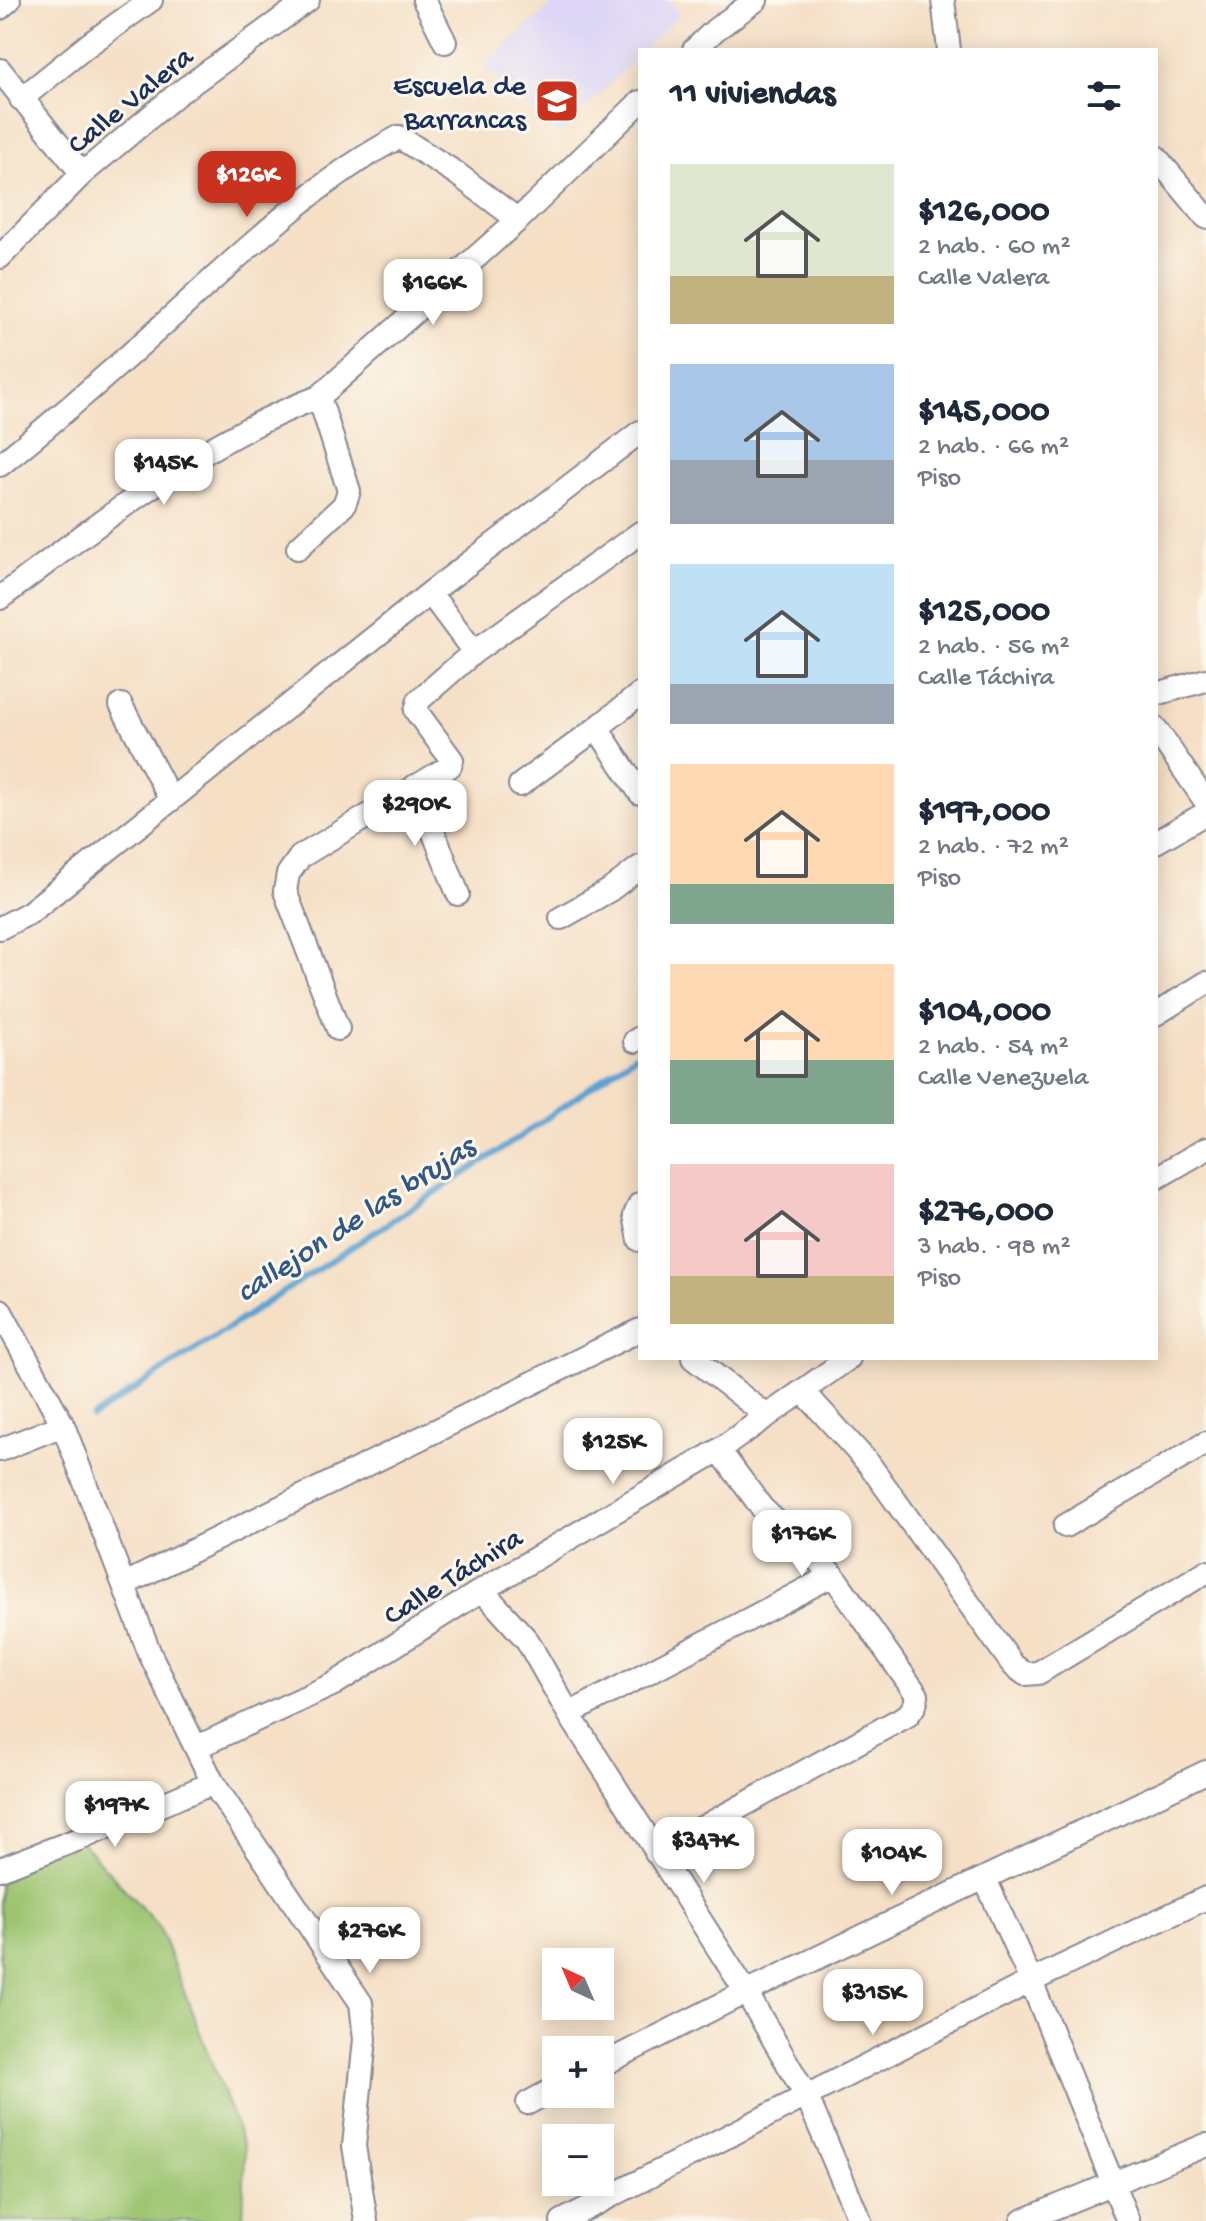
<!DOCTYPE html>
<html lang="es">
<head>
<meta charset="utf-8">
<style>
	body { margin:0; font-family:"Gochi Hand",sans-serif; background:#f2f2f3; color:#1f2937; height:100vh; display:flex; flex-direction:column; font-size:30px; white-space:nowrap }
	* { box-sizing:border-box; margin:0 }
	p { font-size:26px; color:#747a83 }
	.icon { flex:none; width:44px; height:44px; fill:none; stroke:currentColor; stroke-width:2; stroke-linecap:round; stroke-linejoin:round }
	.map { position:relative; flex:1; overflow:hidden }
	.sheet { position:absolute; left:638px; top:48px; width:520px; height:1312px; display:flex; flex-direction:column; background:#fff; border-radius:0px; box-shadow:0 4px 20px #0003 }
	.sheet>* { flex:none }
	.needle { width:52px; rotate:316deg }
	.tools { position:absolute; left:542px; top:1948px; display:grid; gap:16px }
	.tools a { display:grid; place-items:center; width:72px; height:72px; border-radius:0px; background:#fff; box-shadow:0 4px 20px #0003; font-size:40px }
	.price { position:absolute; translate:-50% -68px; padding:0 18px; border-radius:16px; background:#fff; color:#222; font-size:26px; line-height:52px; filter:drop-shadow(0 2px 4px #0008) }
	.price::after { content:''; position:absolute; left:50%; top:48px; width:24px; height:18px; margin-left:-12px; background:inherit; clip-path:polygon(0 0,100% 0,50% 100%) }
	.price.active { background:#c8321e; color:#fff }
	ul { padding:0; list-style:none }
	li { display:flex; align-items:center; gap:24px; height:200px; padding:0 32px }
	li span { display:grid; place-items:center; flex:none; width:224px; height:160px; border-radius:0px; color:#555 }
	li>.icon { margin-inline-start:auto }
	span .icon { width:96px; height:96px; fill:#fffc; stroke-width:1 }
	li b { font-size:34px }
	h2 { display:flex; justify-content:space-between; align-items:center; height:96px; padding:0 32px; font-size:34px }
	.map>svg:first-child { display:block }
</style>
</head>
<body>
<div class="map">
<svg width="1206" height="2221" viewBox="0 0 1206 2221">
	<rect width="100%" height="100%" fill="#fbf7ec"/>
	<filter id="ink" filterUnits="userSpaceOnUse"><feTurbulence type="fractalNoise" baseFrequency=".0125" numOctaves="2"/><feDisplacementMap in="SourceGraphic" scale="16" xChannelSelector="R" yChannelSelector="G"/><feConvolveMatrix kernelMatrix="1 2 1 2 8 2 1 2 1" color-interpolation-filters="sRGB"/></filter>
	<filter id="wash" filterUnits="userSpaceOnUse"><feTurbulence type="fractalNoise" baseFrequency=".006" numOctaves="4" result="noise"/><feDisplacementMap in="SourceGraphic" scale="32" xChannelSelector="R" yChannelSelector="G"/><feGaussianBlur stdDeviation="1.8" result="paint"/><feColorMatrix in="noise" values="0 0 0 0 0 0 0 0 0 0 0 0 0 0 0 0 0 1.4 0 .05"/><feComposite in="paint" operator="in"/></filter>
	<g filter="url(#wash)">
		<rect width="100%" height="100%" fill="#f5dfc5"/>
		<!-- built -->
		<path fill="#dcd5f6" d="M557,0H670L680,14L644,50H640V54L559,135L483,66Z"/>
		<!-- green -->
		<path fill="#9cc46f" stroke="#5c7a66" stroke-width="2" d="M79,1839L159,1927L245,2149L243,2221H0V1869Z"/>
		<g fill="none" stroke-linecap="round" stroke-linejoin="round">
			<!-- stream -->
			<path stroke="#5ba2d1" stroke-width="6" d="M92,1417L517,1139L640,1052"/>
		</g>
	</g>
	<g filter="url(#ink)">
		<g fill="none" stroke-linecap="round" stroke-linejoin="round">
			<!-- minor casing -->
			<g stroke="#888792" stroke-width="26">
				<path id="minor" d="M424,0L445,42
					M943,0L949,50
					M0,8L9,0
					M694,50L715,30L756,0
					M0,70L82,174
					M21,99L88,45L151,0
					M1156,157L1206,217
					M0,257L82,174L176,95L308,0
					M0,465C70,409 136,350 202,289C263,234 326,175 399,137L456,173L518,220
					M298,548L344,505L349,491L319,397L518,220L640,102
					M430,593L474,652
					M0,598C100,523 200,441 319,397
					M640,694L597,728L640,793
					M1156,694L1206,680
					M121,705L171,800
					M1156,729L1206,802
					M520,785L597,728
					M415,786L458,894
					M1156,842L1206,813
					M561,918L610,890L640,867
					M0,928L29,913L430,593L640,432
					M1156,1014L1206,983
					M338,1029L285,891L288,874L300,857L450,766L452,760L416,711L419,700L474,652L640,533
					M635,1041L640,1038
					M1156,1178L1206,1149
					M640,1204L635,1215L640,1240
					M0,1310L63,1425L150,1654L213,1783L361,2003L365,2039L354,2146L366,2221
					M693,1358L766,1415
					M803,1391L869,1464L1013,1665L1025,1674L1038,1673L1206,1572
					M0,1450L63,1425
					M1065,1526L1206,1443
					M125,1584L640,1330
					M482,1590L527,1640L569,1714L746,1992L807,2097L860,2221
					M569,1714L833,1575
					M197,1747L334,1684L482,1590L719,1450L849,1358
					M656,1853L908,1715L915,1705L917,1695L833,1575L762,1508L719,1450
					M0,1869L79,1839L213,1783
					M985,1879L1031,1981L1128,2221
					M600,2066L746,1992L1206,1772
					M528,2103L556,2088
					M562,2221L1031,1981L1206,1898
					M1022,2221L1206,2145"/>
			</g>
			<!-- minor -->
			<use href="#minor" stroke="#fff" stroke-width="22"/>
		</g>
	</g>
	<!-- icons -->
	<defs>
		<g id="school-square" transform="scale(2.3)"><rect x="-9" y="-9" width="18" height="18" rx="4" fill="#c8321e" stroke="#fbf7ec"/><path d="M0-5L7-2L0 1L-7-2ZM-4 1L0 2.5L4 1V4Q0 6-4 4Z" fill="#fff"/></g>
	</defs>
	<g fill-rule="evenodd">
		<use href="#school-square" x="557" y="101"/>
	</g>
	<g text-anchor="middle" stroke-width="6" stroke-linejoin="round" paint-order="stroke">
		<!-- poi labels -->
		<g font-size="30" fill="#1b2f5e" stroke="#fbf7ec" text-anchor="end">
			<text x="526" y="94">Escuela de<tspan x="526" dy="34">Barrancas</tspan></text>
		</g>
		<!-- street labels -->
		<g font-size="30" fill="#1b2f5e" stroke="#fbf7ec">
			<text transform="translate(129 99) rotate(-39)" y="10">Calle Valera</text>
			<text transform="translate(452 1575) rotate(-32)" y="10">Calle Táchira</text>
		</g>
		<!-- water labels -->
		<g font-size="32" font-style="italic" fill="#315786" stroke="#fbf7ec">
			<text transform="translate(354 1217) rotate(-33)" y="11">callejon de las brujas</text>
		</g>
	</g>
</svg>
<div class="tools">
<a><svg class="needle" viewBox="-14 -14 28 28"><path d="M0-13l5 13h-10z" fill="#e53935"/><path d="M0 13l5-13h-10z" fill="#747a83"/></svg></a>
<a>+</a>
<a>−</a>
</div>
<b class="price active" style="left:247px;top:219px">$126K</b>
<b class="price" style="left:433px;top:327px">$166K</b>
<b class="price" style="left:164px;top:507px">$145K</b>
<b class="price" style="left:415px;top:848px">$290K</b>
<b class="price" style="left:613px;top:1486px">$125K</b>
<b class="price" style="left:802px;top:1578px">$176K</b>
<b class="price" style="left:115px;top:1849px">$197K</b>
<b class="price" style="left:704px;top:1885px">$347K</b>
<b class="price" style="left:892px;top:1897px">$104K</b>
<b class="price" style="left:370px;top:1975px">$276K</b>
<b class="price" style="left:873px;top:2037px">$315K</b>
<section class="sheet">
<h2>11 viviendas<svg class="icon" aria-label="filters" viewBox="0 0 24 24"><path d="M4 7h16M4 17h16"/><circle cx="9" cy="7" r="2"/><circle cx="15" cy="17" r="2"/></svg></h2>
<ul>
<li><span style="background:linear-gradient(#dfe7d0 70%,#c2b280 0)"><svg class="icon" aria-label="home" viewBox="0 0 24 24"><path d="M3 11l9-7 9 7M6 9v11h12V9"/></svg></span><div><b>$126,000</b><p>2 hab. · 60 m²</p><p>Calle Valera</p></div></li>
<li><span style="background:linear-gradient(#a9c7e8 60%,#9aa5b1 0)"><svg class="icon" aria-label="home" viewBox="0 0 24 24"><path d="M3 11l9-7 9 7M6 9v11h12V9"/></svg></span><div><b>$145,000</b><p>2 hab. · 66 m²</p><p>Piso</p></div></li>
<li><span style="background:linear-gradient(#bfe0f5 75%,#9aa5b1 0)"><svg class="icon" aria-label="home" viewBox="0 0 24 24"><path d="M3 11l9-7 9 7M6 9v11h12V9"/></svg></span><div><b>$125,000</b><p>2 hab. · 56 m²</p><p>Calle Táchira</p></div></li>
<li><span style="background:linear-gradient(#ffd9b3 75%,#7fa58c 0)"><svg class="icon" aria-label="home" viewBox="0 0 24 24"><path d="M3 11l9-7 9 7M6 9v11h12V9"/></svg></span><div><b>$197,000</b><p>2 hab. · 72 m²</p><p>Piso</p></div></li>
<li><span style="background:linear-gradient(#ffd9b3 60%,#7fa58c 0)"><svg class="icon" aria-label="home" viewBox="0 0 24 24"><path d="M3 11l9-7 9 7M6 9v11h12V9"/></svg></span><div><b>$104,000</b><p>2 hab. · 54 m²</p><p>Calle Venezuela</p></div></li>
<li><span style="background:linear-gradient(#f6c9c9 70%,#c2b280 0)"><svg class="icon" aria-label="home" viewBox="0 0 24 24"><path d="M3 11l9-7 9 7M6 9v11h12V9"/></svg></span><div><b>$276,000</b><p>3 hab. · 98 m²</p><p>Piso</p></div></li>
</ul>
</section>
</div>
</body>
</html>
